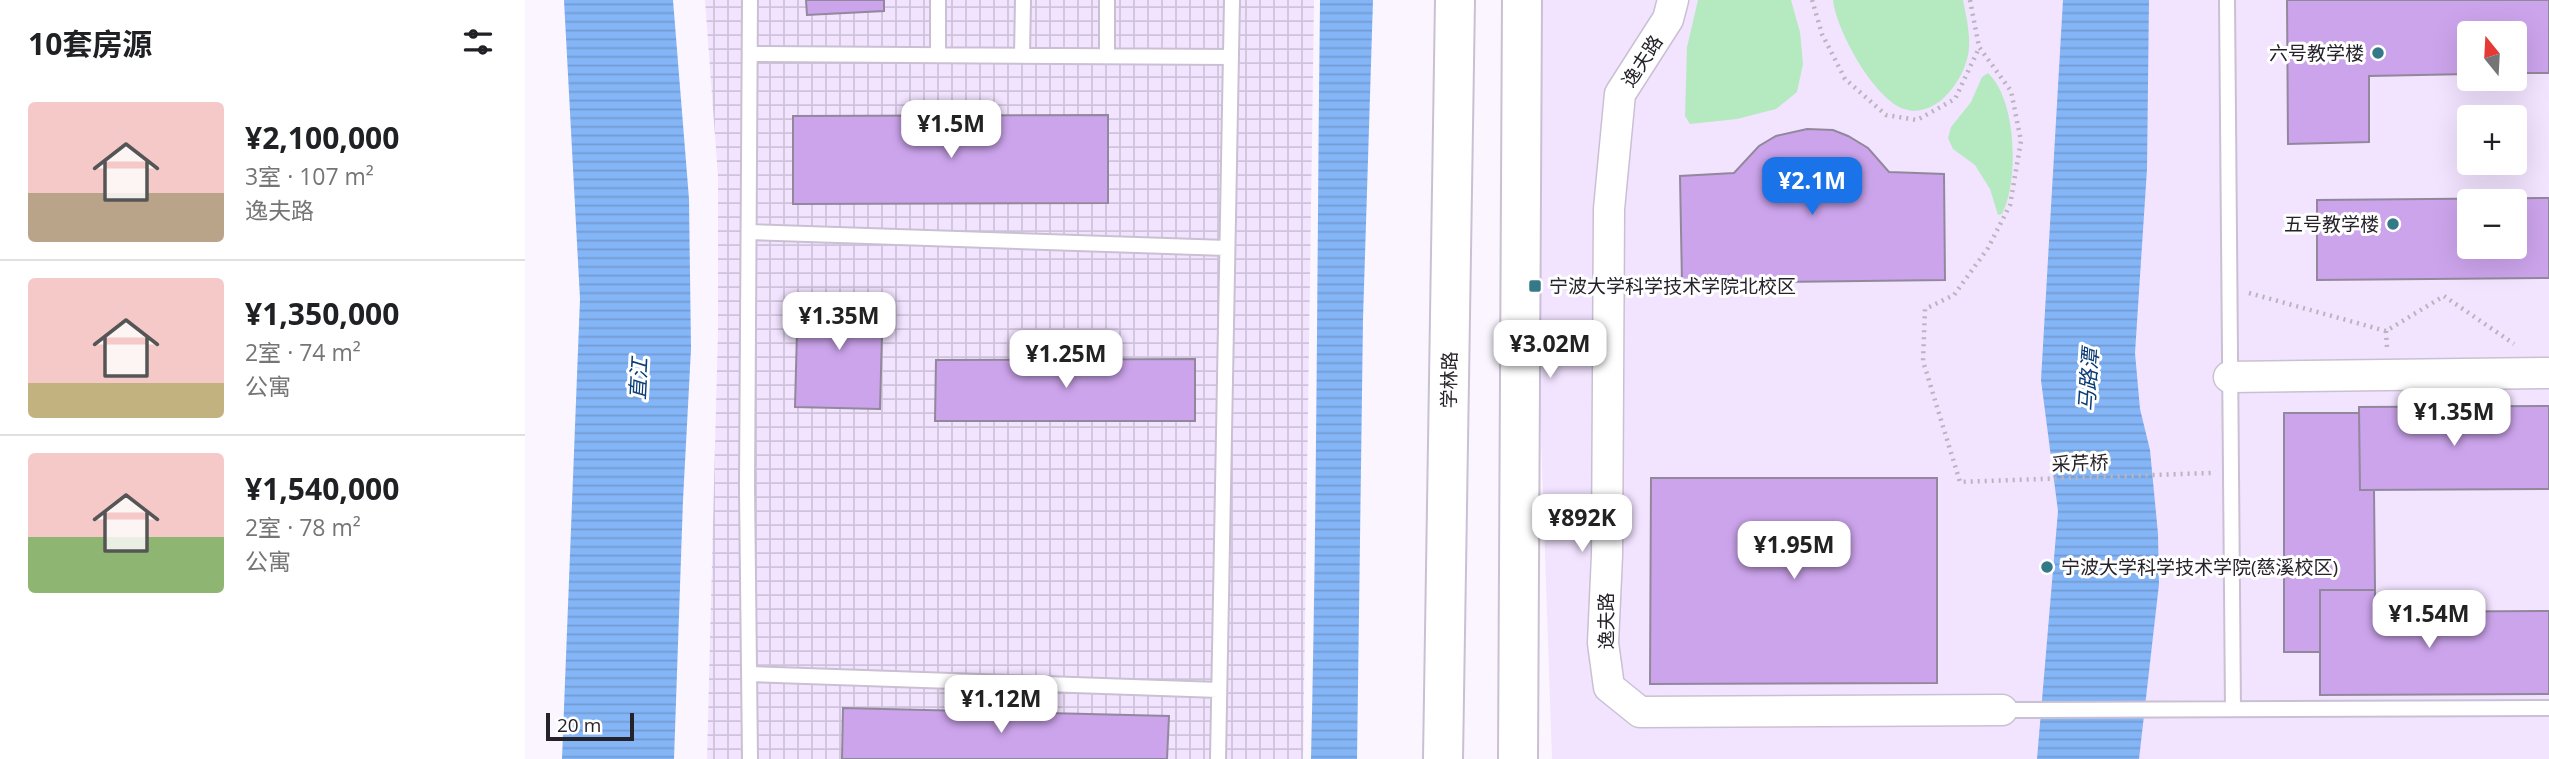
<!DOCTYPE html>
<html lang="zh">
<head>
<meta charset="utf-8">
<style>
	body { margin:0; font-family:"Open Sans","Noto Sans SC",sans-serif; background:#f2f2f2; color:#202124; height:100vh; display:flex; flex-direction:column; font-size:26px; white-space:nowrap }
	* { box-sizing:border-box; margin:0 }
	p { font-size:23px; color:#757577 }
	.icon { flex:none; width:38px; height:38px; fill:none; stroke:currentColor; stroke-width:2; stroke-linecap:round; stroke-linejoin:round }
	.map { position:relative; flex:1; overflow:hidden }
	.side { display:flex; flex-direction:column; background:#fff; width:525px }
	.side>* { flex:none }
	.needle { width:46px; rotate:342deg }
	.buttons { position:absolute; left:1932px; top:21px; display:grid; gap:14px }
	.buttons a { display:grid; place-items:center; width:70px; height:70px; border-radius:7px; background:#fff; box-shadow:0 7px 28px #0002; font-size:35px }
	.scale { position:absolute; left:21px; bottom:18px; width:88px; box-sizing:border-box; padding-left:7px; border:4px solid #26222a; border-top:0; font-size:19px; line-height:24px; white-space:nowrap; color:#26222a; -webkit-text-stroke:5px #fff; paint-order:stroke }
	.price { position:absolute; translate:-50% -60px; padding:0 16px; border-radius:14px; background:#fff; color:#222; font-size:23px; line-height:46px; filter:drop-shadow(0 2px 4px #0008) }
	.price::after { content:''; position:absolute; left:50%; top:42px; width:21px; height:16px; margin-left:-10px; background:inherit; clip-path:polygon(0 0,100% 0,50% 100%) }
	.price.current { background:#1a73e8; color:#fff }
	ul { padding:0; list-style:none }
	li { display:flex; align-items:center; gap:21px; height:175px; padding:0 28px }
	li+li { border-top:2px solid #e0e0e0 }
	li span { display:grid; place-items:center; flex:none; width:196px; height:140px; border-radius:7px; color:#555 }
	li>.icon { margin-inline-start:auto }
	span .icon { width:84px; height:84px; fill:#fffc; stroke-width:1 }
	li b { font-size:30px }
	h2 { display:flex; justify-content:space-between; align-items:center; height:84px; padding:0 28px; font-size:30px }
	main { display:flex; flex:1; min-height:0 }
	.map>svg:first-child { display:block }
</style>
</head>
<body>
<main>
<section class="side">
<h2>10套房源<svg class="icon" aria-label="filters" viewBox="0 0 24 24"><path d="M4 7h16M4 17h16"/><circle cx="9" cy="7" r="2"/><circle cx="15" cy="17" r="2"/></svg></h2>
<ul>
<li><span style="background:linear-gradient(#f6c9c9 65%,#b9a48a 0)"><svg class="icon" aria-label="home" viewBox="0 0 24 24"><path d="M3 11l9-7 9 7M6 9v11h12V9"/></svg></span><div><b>¥2,100,000</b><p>3室 · 107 m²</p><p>逸夫路</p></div></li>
<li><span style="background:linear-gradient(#f6c9c9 75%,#c2b280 0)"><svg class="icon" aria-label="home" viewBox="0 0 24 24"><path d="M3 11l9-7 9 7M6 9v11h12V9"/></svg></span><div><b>¥1,350,000</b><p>2室 · 74 m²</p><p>公寓</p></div></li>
<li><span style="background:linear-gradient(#f6c9c9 60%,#8fb573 0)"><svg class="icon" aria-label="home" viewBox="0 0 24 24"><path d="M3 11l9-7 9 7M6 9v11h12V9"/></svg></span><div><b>¥1,540,000</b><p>2室 · 78 m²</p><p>公寓</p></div></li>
</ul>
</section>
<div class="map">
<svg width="2024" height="759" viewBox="0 0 2024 759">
	<defs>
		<pattern id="industrial-grid" width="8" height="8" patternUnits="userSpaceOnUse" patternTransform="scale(1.75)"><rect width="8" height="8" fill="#f2e3ff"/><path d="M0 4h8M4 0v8" fill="none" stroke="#cfc2db"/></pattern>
		<pattern id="water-rules" width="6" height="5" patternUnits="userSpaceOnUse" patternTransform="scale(1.75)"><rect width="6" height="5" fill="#84b5f6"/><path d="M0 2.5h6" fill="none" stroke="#729bd3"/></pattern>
	</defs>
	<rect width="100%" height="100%" fill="#faf5fe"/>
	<!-- built -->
	<path fill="#f2e3ff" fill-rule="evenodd" d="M1014,0H2024V759H1027L1014,375ZM1944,33H1990V79H1944ZM1944,117H1990V163H1944ZM1944,201H1990V247H1944Z"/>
	<!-- industrial -->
	<path fill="url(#industrial-grid)" d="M180,0H789L778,759H182L193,330V176Z"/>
	<!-- green -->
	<path fill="#b5eac0" d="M1173,0H1266L1275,32L1278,64L1272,92L1251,109L1212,119L1165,124L1160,116L1162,47Z
		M1308,0H1438C1441,16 1445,31 1444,48C1442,77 1412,120 1379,109C1349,99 1311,30 1308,0Z
		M1463,73C1492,100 1494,181 1477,214L1473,215L1465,189L1450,165L1428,149L1423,138L1426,127L1446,102L1457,77Z"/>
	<!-- water -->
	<path fill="url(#water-rules)" d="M39,0H148L164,199L166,349L158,500L149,759H37L55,299Z
		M795,0H848L838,319L832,759H786C792,506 792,253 795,0Z
		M1538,0H1624L1622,169L1610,353L1615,409L1625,450L1633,534L1634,584L1614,759H1512L1533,511L1516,380Z"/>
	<!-- building -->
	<path fill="#cca4ec" stroke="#92889b" stroke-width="2" fill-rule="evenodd" d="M281,0H359V11L282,15Z
		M1762,0H2024V73H1990V33H1944V74L1844,76V142L1763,144Z
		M583,115V203L268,204V116Z
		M1282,129L1308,130L1323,136L1343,148L1364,172L1419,174L1420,280L1157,283L1155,176L1209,173L1234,146L1251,136Z
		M2024,198V278L1792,280V200ZM1944,201H1990V247H1944Z
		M273,294L358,297L355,409L270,407Z
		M670,359V421H410L411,360Z
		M2024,406V489L1835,490L1834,407Z
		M1759,413H1834L1835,490H1849L1850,590H1795V652H1759Z
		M1126,478H1412V683L1125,684Z
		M1795,590H1850V612L2024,611V694L1795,695Z
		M318,708L644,716L642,759H317Z"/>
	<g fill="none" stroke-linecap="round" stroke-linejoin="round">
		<!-- lane casing -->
		<g stroke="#cac0d3" stroke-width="18">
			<path id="lane" d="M225,0L222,488L225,759
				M1702,0L1708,709
				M226,54L706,57
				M413,55V0
				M497,56L498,0
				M582,56V0
				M224,232L702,248
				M224,674L694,690
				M1477,710L2024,708
				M693,759L707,0"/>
		</g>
		<!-- street casing -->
		<g stroke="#cac0d3" stroke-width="33">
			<path id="street" d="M1148,0L1143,19L1095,94L1084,209L1082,555L1078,643L1084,687L1115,712L1477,710
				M1704,377L2024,373"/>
		</g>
		<!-- secondary casing -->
		<g stroke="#cac0d3" stroke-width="42">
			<path id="secondary" d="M918,759L930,0
				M993,759L997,0"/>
		</g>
		<!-- path -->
		<path stroke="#b9b4bd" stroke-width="4.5" stroke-dasharray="2 5" stroke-linecap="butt" d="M1287,0L1297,34L1320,79L1361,115L1392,120L1430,99L1454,48
			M1445,0L1454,47L1486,91L1496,141L1485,205L1463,248L1429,295L1400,309L1398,361L1435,482L1686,473
			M1724,293L1861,331L1919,296L1989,344
			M1861,331L1862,348"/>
		<!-- lane -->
		<use href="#lane" stroke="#fff" stroke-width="14"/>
		<!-- street -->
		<use href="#street" stroke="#fff" stroke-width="30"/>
		<!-- secondary -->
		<use href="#secondary" stroke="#fff" stroke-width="38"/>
	</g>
	<!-- markers -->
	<g fill="#347987" stroke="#fff" stroke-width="2.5">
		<circle cx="1853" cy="53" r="7"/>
		<circle cx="1868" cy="224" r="7"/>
		<rect x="1003" y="279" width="14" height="14" rx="3.5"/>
		<circle cx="1522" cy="567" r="7"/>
	</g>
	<g text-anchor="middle" stroke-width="6" stroke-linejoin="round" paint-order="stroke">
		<!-- poi labels -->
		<g font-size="19" fill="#26222a" stroke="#fff" text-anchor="end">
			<text x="1839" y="60">六号教学楼</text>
			<text x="1854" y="231">五号教学楼</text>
			<text x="1024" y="293" text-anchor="start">宁波大学科学技术学院北校区</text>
			<text x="1536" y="574" text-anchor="start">宁波大学科学技术学院(慈溪校区)</text>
		</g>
		<!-- street labels -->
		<g font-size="19" fill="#26222a" stroke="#fff">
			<text transform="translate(1117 61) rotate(-57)" y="7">逸夫路</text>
			<text transform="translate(924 380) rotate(-89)" y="7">学林路</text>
			<text transform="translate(1555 463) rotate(-2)" y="7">采芹桥</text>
			<text transform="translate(1081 621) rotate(-90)" y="7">逸夫路</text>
		</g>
		<!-- water labels -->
		<g font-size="21" font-style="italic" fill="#0c3d76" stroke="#fff">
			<text transform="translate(114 379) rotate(-87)" y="7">直江</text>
			<text transform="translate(1564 380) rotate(-86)" y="7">马路潭</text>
		</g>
	</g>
</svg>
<div class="buttons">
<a><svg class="needle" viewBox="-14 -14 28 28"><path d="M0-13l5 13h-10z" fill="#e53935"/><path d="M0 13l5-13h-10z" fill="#757577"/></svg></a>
<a>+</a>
<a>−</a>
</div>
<div class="scale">20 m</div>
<b class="price" style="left:426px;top:160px">¥1.5M</b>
<b class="price current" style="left:1287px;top:217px">¥2.1M</b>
<b class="price" style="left:314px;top:352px">¥1.35M</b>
<b class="price" style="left:1025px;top:380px">¥3.02M</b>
<b class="price" style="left:541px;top:390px">¥1.25M</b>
<b class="price" style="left:1929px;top:448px">¥1.35M</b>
<b class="price" style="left:1057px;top:554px">¥892K</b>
<b class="price" style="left:1269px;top:581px">¥1.95M</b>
<b class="price" style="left:1904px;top:650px">¥1.54M</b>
<b class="price" style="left:476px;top:735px">¥1.12M</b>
</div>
</main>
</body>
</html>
